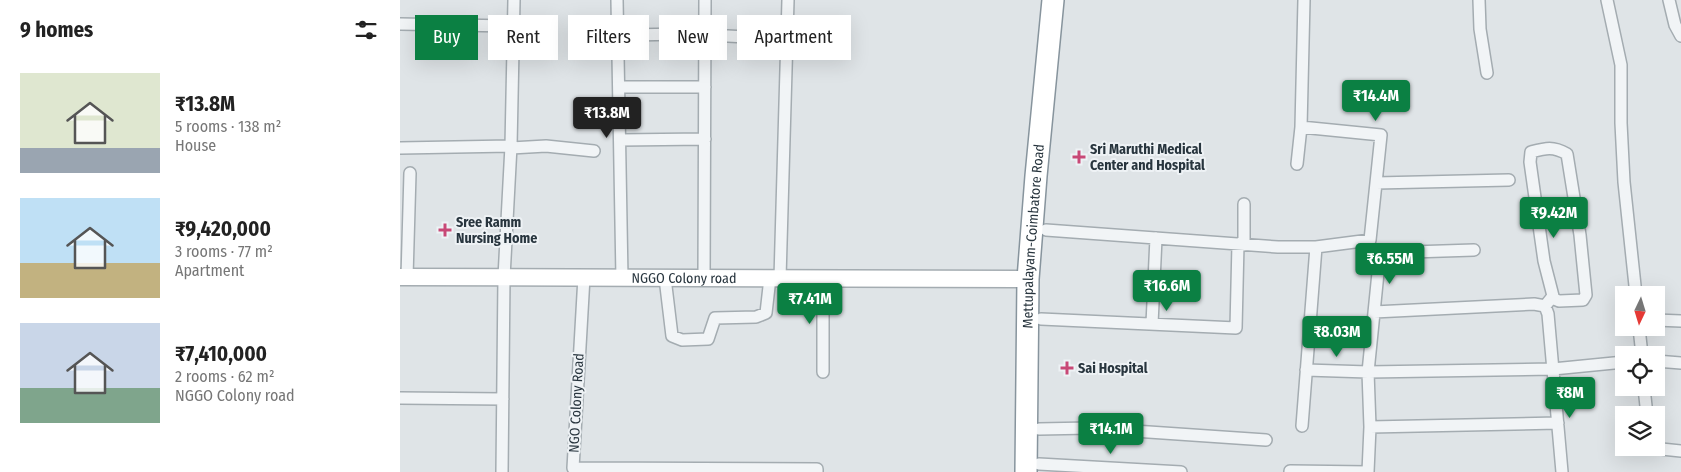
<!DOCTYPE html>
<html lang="en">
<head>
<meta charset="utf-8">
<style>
	body { margin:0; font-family:"Fira Sans Condensed",sans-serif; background:#f2f2f2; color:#222; height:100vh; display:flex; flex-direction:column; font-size:19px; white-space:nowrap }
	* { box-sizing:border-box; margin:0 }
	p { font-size:16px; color:#767676 }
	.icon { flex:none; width:28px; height:28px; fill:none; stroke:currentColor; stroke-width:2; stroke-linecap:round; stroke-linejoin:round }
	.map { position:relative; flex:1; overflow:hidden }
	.drawer { display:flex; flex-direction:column; background:#fff; width:400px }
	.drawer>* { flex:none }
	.banner { position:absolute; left:15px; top:15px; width:475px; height:45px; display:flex; gap:10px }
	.needle { width:32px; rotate:184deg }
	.tools { position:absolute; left:1215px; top:286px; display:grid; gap:10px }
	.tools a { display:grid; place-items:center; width:50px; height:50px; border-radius:0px; background:#fff; box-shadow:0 5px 20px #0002; font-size:25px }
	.price { position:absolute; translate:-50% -42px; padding:0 11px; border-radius:5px; background:#0b8043; color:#fff; font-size:16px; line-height:32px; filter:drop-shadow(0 1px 2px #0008) }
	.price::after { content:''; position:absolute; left:50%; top:30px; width:15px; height:11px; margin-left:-8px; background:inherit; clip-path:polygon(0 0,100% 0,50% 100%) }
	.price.active { background:#222; color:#fff }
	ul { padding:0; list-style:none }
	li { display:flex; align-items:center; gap:15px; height:125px; padding:0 20px }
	li span { display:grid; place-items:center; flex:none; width:140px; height:100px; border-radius:0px; color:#555 }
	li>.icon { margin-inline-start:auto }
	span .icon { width:60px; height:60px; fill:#fffc; stroke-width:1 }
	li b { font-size:21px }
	h2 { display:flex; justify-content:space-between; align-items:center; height:60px; padding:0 20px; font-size:21px }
	.pill { padding:0 18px; border-radius:0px; background:#fff; box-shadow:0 5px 20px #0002; font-size:18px; line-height:45px }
	.pill.active { background:#0b8043; color:#fff }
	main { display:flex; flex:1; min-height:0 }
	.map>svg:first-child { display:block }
</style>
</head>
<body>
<main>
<section class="drawer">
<h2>9 homes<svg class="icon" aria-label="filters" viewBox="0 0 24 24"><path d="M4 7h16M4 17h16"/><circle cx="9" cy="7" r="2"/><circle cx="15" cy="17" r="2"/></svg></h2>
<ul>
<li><span style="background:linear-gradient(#dfe7d0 75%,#9aa5b1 0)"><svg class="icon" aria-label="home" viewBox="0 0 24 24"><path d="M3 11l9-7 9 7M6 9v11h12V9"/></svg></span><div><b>₹13.8M</b><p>5 rooms · 138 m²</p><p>House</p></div></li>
<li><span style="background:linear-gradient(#bfe0f5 65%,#c2b280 0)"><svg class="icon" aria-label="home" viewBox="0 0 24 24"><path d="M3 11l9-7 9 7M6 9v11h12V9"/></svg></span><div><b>₹9,420,000</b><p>3 rooms · 77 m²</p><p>Apartment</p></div></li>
<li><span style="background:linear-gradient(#c9d6e8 65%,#7fa58c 0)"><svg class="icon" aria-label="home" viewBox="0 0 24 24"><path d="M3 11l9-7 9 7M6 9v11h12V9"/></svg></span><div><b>₹7,410,000</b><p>2 rooms · 62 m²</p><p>NGGO Colony road</p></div></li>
</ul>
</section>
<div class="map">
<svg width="1281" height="472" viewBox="0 0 1281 472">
	<rect width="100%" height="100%" fill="#dfe4e7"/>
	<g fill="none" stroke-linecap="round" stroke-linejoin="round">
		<!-- street casing -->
		<g stroke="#a4acb1" stroke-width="14">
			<path id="street" d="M217,0L222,278
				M1079,0L1080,29L1087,73
				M1207,0L1221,65V123L1224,182L1236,295
				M1269,0L1275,25L1281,36
				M0,24L115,26
				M218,36C274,32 331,36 387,39
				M219,87H305
				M901,127L981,135L976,183
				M220,140L305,139
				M0,148L111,146
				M111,148L146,146L194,151
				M897,164L901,127L904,0
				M844,204V245
				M646,230L878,247H916L970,240L976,183L1109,180
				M7,277L10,173
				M184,277L173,468L417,469V472
				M265,278L272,336L282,340L308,339L315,318L356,317L366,313L370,278
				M304,278L305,0
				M380,278L388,0
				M1145,306L1153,296L1144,261L1130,162L1131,152C1146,148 1153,146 1167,154L1180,235L1186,295L1183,300L1159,301L1152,298
				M1145,306L1148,314L1162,472
				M974,312L1134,304L1145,306
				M641,319L836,328L838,244
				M1256,320L1281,321
				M752,324L756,238
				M1239,328L1242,355
				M1256,361L1281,363
				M906,370L968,372L1153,369L1224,362
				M423,372V279
				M1244,388L1247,415
				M0,398L103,399
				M902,426L916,247
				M970,427L1158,423
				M639,429L690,428L866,440
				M1252,448L1281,451
				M639,464L781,472
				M890,471L968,472L970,427L968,372L979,263L981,253L1074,250
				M102,472L104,277L111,146L114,0"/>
		</g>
		<!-- secondary casing -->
		<g stroke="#a4acb1" stroke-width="19">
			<g id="secondary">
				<path id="s1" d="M0,277L628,279"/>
			</g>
		</g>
		<!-- highway casing -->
		<g stroke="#87949d" stroke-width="24">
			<g id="highway">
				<path id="s2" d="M626,472L628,279L636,176L653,0"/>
			</g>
		</g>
		<!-- street -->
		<use href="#street" stroke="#f1f4f6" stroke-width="11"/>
		<!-- secondary -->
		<use href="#secondary" stroke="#fff" stroke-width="16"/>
		<!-- highway -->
		<use href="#highway" stroke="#fff" stroke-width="21"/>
	</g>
	<!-- markers -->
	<g fill="#c84876" stroke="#eef2f5" stroke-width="2">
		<path d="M676.5 149.5h5v5h5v5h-5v5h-5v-5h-5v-5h5z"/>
		<path d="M42.5 222.5h5v5h5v5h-5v5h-5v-5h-5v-5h5z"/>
		<path d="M664.5 360.5h5v5h5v5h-5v5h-5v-5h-5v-5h5z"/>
	</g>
	<g text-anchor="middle" stroke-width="4" stroke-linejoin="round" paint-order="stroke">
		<!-- poi labels -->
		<g font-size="14" font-weight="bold" fill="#28353e" stroke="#eef2f5" text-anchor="start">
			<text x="690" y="154">Sri Maruthi Medical<tspan x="690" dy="16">Center and Hospital</tspan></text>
			<text x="56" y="227">Sree Ramm<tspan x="56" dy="16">Nursing Home</tspan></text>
			<text x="678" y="373">Sai Hospital</text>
		</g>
		<!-- street labels -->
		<g font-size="14" fill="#28353e" stroke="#eef2f5">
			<text dy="5" stroke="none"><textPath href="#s2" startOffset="236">Mettupalayam-Coimbatore Road</textPath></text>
			<text dy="5" stroke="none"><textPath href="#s1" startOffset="284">NGGO Colony road</textPath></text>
			<text transform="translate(176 403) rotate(-87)" y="5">NGO Colony Road</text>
		</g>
	</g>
</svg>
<div class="tools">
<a><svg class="needle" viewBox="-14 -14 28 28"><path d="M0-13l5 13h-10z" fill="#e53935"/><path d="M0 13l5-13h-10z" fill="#767676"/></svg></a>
<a><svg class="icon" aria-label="locate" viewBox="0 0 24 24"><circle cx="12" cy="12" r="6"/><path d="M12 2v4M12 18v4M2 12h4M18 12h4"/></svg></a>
<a><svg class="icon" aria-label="layers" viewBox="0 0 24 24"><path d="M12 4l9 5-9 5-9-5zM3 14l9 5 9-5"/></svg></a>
</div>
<b class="price" style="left:976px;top:122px">₹14.4M</b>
<b class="price active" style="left:207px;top:139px">₹13.8M</b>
<b class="price" style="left:1154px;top:239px">₹9.42M</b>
<b class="price" style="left:990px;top:285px">₹6.55M</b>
<b class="price" style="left:767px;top:312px">₹16.6M</b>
<b class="price" style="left:410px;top:325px">₹7.41M</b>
<b class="price" style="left:937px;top:358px">₹8.03M</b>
<b class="price" style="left:1170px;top:419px">₹8M</b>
<b class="price" style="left:711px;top:455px">₹14.1M</b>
<div class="banner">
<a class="pill active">Buy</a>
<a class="pill">Rent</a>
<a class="pill">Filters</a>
<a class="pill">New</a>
<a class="pill">Apartment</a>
</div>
</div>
</main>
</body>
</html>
